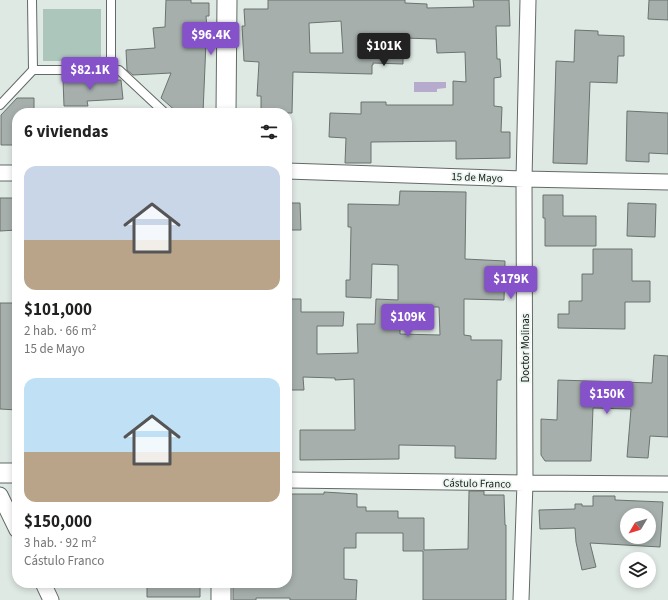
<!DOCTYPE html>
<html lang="es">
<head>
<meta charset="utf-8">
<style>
	body { margin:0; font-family:"Source Sans 3",sans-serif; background:#f2f2f2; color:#222; height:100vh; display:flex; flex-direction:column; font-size:15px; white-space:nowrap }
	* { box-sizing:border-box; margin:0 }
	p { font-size:13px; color:#767676 }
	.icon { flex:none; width:22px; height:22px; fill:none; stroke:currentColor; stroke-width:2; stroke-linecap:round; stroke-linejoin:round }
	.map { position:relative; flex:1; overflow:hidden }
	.panel { position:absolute; left:12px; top:108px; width:280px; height:480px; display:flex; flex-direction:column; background:#fff; border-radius:16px; box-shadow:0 2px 6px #0003 }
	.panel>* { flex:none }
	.needle { width:26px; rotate:232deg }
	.tools { position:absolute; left:620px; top:508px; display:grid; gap:8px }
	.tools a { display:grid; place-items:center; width:36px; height:36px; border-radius:50%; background:#fff; box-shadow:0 2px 6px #0003; font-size:20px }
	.price { position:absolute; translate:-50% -34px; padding:0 9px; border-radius:4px; background:#8552ca; color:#fff; font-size:13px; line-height:26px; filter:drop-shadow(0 1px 2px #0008) }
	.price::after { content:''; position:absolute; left:50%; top:24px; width:12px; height:9px; margin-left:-6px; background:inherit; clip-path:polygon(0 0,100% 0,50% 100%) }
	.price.current { background:#222; color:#fff }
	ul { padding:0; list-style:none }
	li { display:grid; align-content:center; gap:8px; height:212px; padding:0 12px }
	li span { display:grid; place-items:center; height:124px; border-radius:12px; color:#555 }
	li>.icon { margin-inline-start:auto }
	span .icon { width:72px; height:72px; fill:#fffc; stroke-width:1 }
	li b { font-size:17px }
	h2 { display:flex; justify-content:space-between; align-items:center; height:48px; padding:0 12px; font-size:17px }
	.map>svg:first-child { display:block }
</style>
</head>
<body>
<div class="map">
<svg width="668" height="600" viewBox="0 0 668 600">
	<rect width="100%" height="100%" fill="#dfe9e4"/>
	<!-- green -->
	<path fill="#adc6bb" d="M43,9H101V61H43Z"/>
	<!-- water -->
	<path fill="#b6abcd" d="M414,82H446V88L437,89V92H414Z"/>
	<!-- building -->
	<path fill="#a6afab" stroke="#6a736f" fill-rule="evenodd" d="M166,0H191V3H209V16H206L208,42H206L203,113H178L161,98L171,73L133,75L127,70L126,50L155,48L153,28L165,27Z
		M268,0H405V3L427,4V8L474,7L473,0H509L510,26H496L497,59H500L501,77L494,78V106L502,107L501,132H510V158L456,159V141L371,142V163H345L346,138L329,137L330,113L361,114V102H386V105H453V81L466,82L465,52L437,53L436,39L403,38V64L373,63V65H372V74L293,72L292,113H261V96H257L259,62L244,61L242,26H245L244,9H268ZM341,21L343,53H310L309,23Z
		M649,0H668V20L648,19Z
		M575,30L598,31V35L624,36V56H618L617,83L590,82L587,164L553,163L556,61L574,62Z
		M86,78V81L121,80L123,99L87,101L88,106H64L63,79Z
		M17,98H34V113H17V145H1V115Z
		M627,111L668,113V154L649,153V162L626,161Z
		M400,191L466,192L465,259L505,261L504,300L464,299V335L471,336V340H502L501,380H497L496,459L455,458V446L399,445V459L300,460V430H355L354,379L335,380V378L303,377L304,390H287V299H301V312H344L343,326H317V354L358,353L357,324H375L376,299L398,300V265L372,264L371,298L346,297V280H350L351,227H348V204L399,205ZM400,307H439L440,335L400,334Z
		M543,195H563V216H596V246H545V218H543Z
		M0,198H17V230L0,231Z
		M287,203H300L301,230H287Z
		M628,203L656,204L655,237L627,236Z
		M593,249H632V281H650V302H625V329L558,328V314H569V301H582V274H593Z
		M0,303H17V410L0,409Z
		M654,355L668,356V437L650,436L648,458L627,457L631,409L593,408L591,461H545L541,455V419L557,420L558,380L652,383Z
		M469,491H484V495H504L505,525H506V600H423V551H403V533H356V548H344V579L357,580L356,600H290V598H256V600H233V583H287V575H291V547H287V494H324V492L357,494V507H366V511H398V518H424V550L468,549Z
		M593,496H615V500L663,502L660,547L590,543L596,567L582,570L576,542L575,528L540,529L539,510L575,509V504H582V506H593ZM627,515H649V537H627Z
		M147,583H200V597H147Z"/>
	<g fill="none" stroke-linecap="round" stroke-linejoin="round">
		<!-- service casing -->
		<g stroke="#626a66" stroke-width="10">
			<path id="service" d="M32,0L33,70H111V0
				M111,70H119L165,113
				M0,105L33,70"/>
		</g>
		<!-- minor casing -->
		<g stroke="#626a66" stroke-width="17">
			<path id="minor" d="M287,171L524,179L668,182
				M0,173H17
				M287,480L525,483L668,484
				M0,495L17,530
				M43,583L51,600
				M521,600L525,483L524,179L528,0"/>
		</g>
		<!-- tertiary casing -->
		<g stroke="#626a66" stroke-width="21">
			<path id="tertiary" d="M226,113L227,0
				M0,473H17
				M221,583V600"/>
		</g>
		<!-- service -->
		<use href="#service" stroke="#fff" stroke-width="8"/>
		<!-- minor -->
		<use href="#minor" stroke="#fff" stroke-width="15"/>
		<!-- tertiary -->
		<use href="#tertiary" stroke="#fff" stroke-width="19"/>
	</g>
	<g text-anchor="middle" stroke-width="3.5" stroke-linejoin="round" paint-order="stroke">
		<!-- street labels -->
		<g font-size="11" fill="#141816" stroke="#ecf6f1">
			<text transform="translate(477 177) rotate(2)" y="4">15 de Mayo</text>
			<text transform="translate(525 348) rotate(-90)" y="4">Doctor Molinas</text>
			<text transform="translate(477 483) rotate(1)" y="4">Cástulo Franco</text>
		</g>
	</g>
</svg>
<div class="tools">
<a><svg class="needle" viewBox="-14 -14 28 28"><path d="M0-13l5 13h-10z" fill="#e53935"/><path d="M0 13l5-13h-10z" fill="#767676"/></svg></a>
<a><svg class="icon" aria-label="layers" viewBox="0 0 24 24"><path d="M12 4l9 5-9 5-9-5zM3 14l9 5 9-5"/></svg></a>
</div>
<b class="price" style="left:211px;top:56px">$96.4K</b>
<b class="price current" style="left:384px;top:67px">$101K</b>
<b class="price" style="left:90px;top:91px">$82.1K</b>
<b class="price" style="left:511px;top:300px">$179K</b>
<b class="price" style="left:408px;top:338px">$109K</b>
<b class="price" style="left:607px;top:415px">$150K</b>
<section class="panel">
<h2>6 viviendas<svg class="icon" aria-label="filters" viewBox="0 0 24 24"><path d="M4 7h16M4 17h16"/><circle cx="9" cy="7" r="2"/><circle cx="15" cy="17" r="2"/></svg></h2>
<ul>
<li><span style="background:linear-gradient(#c9d6e8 60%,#b9a48a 0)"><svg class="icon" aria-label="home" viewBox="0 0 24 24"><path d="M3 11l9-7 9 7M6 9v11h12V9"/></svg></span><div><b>$101,000</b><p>2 hab. · 66 m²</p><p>15 de Mayo</p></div></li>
<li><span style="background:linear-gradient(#bfe0f5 60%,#b9a48a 0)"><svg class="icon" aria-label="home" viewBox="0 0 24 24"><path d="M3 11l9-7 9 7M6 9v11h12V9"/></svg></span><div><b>$150,000</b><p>3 hab. · 92 m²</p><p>Cástulo Franco</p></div></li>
</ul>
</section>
</div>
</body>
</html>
